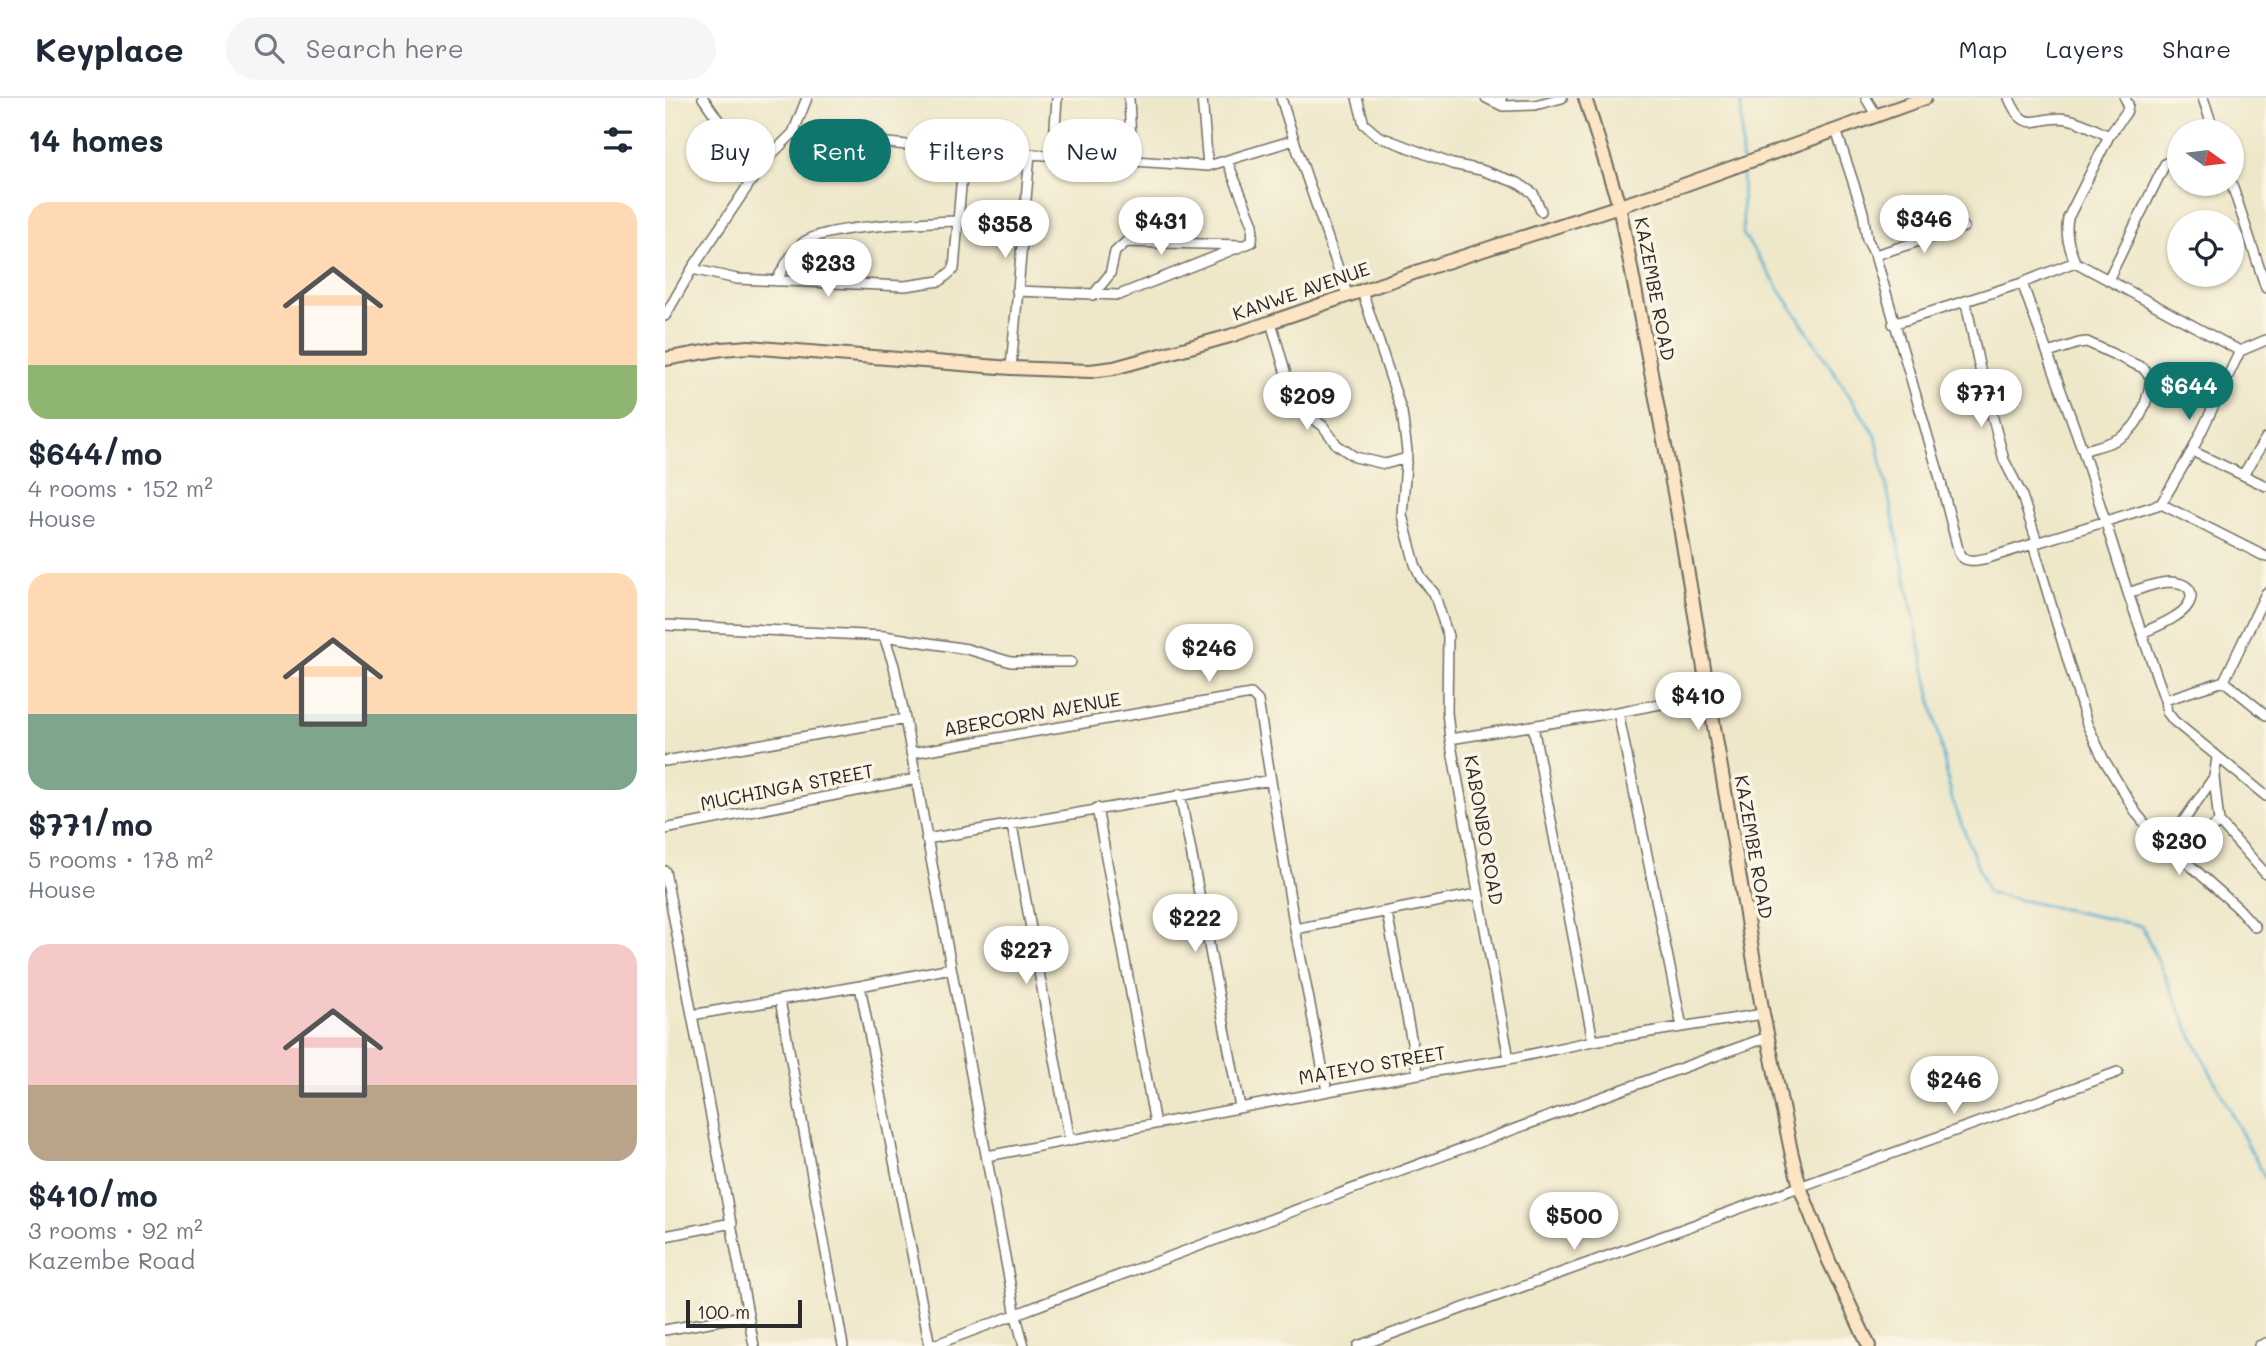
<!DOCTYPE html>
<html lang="en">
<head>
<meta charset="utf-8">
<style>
	body { margin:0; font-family:Mali,sans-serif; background:#f6f6f7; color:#1f2937; height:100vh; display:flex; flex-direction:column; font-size:26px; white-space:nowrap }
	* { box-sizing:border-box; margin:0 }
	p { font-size:23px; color:#747a83 }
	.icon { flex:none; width:38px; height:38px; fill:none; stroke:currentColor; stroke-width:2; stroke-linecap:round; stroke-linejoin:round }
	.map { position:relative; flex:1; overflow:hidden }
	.panel { display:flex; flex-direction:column; background:#fff; width:665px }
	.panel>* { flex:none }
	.banner { position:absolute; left:21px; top:21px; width:665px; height:63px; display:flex; gap:14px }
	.needle { width:46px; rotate:104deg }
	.fabs { position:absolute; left:1502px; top:21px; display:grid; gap:14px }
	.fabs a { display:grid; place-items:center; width:77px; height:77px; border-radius:50%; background:#fff; box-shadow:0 2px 5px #0004; font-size:35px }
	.scale { position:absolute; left:21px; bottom:18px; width:116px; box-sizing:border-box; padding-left:7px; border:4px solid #2b2b2b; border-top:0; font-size:19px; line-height:24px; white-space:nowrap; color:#2b2b2b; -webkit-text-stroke:5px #fcf5e5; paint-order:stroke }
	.price { position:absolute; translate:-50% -60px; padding:0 16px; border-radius:24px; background:#fff; color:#222; font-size:23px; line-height:46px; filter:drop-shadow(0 2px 4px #0008) }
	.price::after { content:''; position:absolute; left:50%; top:42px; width:21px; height:16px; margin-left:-10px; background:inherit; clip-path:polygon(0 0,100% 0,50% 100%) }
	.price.selected { background:#0f766e; color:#fff }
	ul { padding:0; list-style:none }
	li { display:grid; align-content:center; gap:14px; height:371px; padding:0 28px }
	li span { display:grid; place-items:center; height:217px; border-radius:21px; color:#555 }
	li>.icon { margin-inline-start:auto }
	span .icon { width:126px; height:126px; fill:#fffc; stroke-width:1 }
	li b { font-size:30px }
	h2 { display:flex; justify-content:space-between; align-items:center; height:84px; padding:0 28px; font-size:30px }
	.tag { padding:0 24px; border-radius:32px; background:#fff; box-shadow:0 2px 5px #0004; font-size:24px; line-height:63px }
	.tag.selected { background:#0f766e; color:#fff }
	header { display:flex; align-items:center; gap:42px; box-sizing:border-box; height:98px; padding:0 35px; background:#fff; border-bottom:2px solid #e0e1e3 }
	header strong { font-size:33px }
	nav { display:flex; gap:38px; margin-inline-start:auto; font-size:24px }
	.search { width:490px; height:63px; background:#f6f6f7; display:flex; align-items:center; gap:18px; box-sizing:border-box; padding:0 24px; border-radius:38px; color:#747a83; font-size:26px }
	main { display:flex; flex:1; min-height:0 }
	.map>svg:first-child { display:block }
</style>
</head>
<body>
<header>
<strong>Keyplace</strong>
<div class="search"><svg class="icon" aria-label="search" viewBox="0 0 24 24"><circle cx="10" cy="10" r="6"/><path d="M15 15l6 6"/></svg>Search here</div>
<nav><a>Map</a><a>Layers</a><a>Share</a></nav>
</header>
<main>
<section class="panel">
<h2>14 homes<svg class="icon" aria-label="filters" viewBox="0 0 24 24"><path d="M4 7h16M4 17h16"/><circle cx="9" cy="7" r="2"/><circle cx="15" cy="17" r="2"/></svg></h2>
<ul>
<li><span style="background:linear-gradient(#ffd9b3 75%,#8fb573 0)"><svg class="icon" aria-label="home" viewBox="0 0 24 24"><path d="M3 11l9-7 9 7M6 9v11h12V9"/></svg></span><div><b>$644/mo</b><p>4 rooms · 152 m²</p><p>House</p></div></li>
<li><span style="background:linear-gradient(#ffd9b3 65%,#7fa58c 0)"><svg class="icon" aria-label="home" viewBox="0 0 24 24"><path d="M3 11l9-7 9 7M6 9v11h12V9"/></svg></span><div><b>$771/mo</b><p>5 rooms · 178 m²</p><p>House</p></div></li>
<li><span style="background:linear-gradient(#f6c9c9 65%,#b9a48a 0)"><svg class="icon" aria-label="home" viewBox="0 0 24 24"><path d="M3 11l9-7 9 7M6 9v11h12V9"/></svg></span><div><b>$410/mo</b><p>3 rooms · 92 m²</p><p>Kazembe Road</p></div></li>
</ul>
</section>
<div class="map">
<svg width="1601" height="1248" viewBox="0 0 1601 1248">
	<rect width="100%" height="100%" fill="#fcf5e5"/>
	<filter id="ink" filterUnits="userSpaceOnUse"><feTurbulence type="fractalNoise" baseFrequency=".0143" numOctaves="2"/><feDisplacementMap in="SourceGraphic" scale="14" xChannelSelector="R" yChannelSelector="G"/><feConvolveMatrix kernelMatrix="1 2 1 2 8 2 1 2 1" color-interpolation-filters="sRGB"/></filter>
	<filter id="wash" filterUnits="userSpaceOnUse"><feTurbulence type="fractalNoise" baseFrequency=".00686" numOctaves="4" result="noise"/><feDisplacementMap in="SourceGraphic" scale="28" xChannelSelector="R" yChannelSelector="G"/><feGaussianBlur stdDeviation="1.57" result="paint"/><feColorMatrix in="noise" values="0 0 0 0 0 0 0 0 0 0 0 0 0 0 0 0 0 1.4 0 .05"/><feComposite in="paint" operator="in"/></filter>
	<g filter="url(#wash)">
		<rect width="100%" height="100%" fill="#eee7c9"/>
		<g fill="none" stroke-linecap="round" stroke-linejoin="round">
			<!-- stream -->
			<path stroke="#54b1d2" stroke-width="2.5" d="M1076,0L1077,63
				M1077,70L1078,136L1211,338L1287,701L1323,795L1477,828L1528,941L1601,1082"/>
		</g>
	</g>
	<g filter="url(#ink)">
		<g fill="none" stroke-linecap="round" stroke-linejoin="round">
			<!-- minor casing -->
			<g stroke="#6f6d62" stroke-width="12">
				<path id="minor" d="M38,0L61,33L99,64
					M464,0L467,64
					M537,0L543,68
					M616,0L629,42
					M692,0L699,26L713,38L787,66L816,72L853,85L868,95L876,113
					M821,0L838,8
					M836,0L838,8L870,7L897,0
					M1201,0L1211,17
					M1344,0C1361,41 1373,15 1403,21C1417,24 1431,32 1444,38
					M1460,0L1463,6L1462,13L1444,38L1403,120C1400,136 1404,149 1410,164L1357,185L1418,353L1463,495L1500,602L1502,614L1509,623L1601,698
					M1538,0L1549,33
					M1171,32L1198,114L1202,141L1210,157L1274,377L1294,455C1299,466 1313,462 1323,460L1496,406L1527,353L1575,253L1601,242
					M128,35L299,53L365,56L543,68L629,42L683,199
					M388,58L392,0
					M1566,84L1601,190
					M1210,157L1299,129
					M1410,164L1575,253
					M27,171L72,181L240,188L275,183L289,171L299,53
					M1443,182L1500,66L1514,56
					M111,183C119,170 126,154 139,144C161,128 263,124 293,123
					M352,193L454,197L587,144L588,126L562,63
					M697,193L737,314L742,353L737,417L750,466L756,480L769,495L783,538L782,614L785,641
					M428,197L445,176L450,154L461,144L577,147
					M1301,205L1314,267L1339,362L1356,395L1372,444
					M0,218L27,171L99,64L128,35L142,0
					M606,224L622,280L634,310L658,328L672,347L690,359L720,366L742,360
					M1228,226L1357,185
					M1383,255L1414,245L1422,244L1478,270L1486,280C1484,296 1478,320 1465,332C1455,344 1432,348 1418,353
					M346,270L365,56
					M1527,353L1601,388
					M1578,377L1601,340
					M1496,406L1601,459
					M1368,446L1422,626L1438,660L1472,716L1491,739L1502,742L1508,738L1549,679
					M1463,495C1476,491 1491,484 1505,484C1533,485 1531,506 1511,518C1501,525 1488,530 1477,535
					M0,527L219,538L229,568L240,621L351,1218L359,1248
					M219,538L302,551L346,564H406
					M1559,583L1601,617
					M1500,602L1559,583L1601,495
					M953,614L1017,929
					M868,628L928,943
					M246,655L586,596L593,603L630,831
					M1552,660L1549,679L1554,724L1601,776
					M0,663L240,621
					M515,696L575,1009
					M432,710L490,1026
					M1554,724L1518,756L1517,760L1573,810L1590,829
					M347,727L405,1043
					M0,731L251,681
					M261,741L606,682
					M0,773L89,1248
					M722,815L753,976
					M195,888L265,1248
					M115,902L178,1248
					M27,917L195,888L286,870
					M844,961L785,641L953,614L1043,597
					M662,993L630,831L812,796
					M322,1058L753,976L844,961L928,943L1098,916
					M0,1138L67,1125
					M0,1232L83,1217
					M266,1248C328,1226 388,1201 450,1179C667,1099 884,1017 1103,939
					M693,1248L1453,974
					M1594,1248L1601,1245"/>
			</g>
			<!-- secondary casing -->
			<g stroke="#6f6d62" stroke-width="16">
				<path id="secondary" d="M920,0L954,107L1010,400L1098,916L1126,1053L1135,1089L1164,1163L1204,1248
					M0,261L57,251L84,249L346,270L425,273L449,270L565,238L769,168L1016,88L1260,0"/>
			</g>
			<!-- minor -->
			<use href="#minor" stroke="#fff" stroke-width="9"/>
			<!-- secondary -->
			<use href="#secondary" stroke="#fce5c4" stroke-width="12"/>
		</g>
	</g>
	<g text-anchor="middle" stroke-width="7" stroke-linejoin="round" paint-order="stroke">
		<!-- street labels -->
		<g font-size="19" fill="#2b2b2b" stroke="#fcf5e5">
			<text transform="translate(990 191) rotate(79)" y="7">KAZEMBE ROAD</text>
			<text transform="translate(636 193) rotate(-19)" y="7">KANWE AVENUE</text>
			<text transform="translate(367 616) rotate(-10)" y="7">ABERCORN AVENUE</text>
			<text transform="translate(122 689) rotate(-11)" y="7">MUCHINGA STREET</text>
			<text transform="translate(819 732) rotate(80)" y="7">KABONBO ROAD</text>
			<text transform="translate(1089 749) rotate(80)" y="7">KAZEMBE ROAD</text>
			<text transform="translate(707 967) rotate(-10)" y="7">MATEYO STREET</text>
		</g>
	</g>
</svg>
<div class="fabs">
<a><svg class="needle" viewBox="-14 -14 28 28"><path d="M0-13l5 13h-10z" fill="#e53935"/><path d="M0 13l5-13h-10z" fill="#747a83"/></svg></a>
<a><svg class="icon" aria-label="locate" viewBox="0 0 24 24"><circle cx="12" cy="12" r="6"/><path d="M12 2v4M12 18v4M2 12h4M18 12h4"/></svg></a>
</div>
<div class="scale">100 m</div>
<b class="price" style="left:1259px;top:157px">$346</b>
<b class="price" style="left:496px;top:159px">$431</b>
<b class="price" style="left:340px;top:162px">$358</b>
<b class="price" style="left:163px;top:201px">$233</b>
<b class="price selected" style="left:1524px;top:324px">$644</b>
<b class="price" style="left:1316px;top:331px">$771</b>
<b class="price" style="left:642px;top:334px">$209</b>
<b class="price" style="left:544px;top:586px">$246</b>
<b class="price" style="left:1033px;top:634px">$410</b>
<b class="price" style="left:1514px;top:779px">$230</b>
<b class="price" style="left:530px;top:856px">$222</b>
<b class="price" style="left:361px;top:888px">$227</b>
<b class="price" style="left:1289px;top:1018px">$246</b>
<b class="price" style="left:909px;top:1154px">$500</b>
<div class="banner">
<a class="tag">Buy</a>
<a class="tag selected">Rent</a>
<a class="tag">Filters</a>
<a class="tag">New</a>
</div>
</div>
</main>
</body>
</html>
